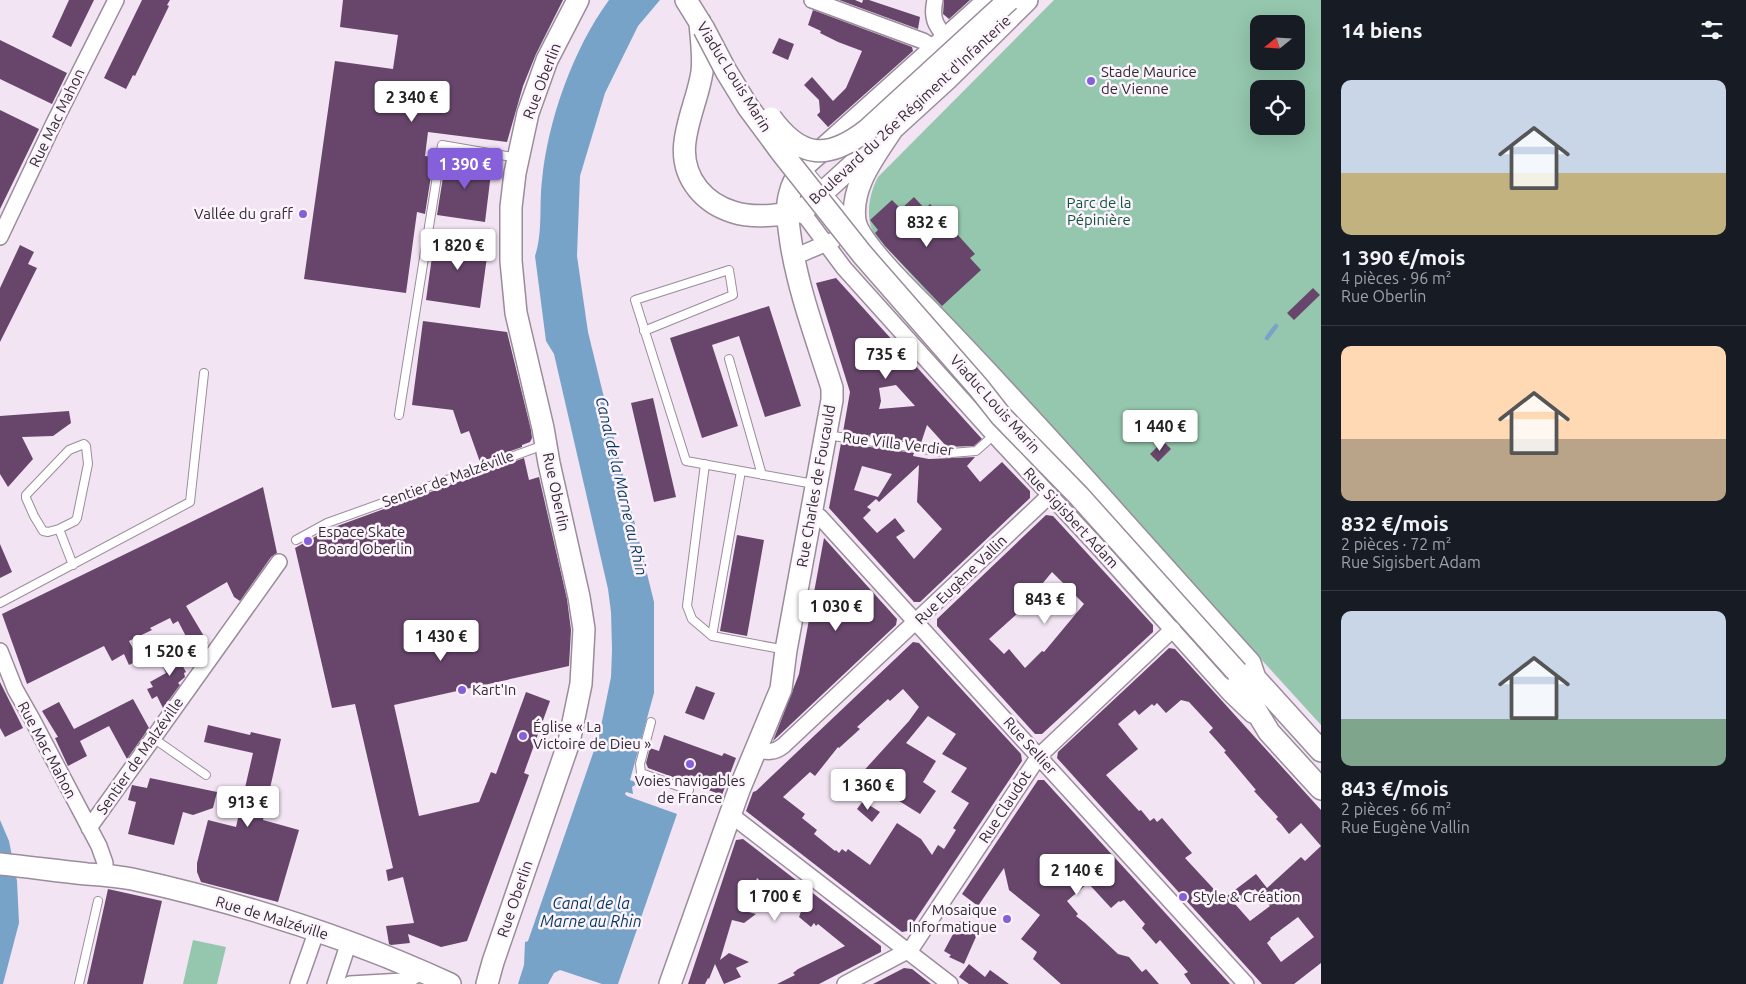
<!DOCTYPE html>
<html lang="fr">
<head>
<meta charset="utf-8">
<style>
	body { margin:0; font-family:Ubuntu,sans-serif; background:#242831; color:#f1f3f6; height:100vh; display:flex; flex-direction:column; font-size:19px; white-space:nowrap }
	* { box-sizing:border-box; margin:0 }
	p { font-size:16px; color:#9ea1a6 }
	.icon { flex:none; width:28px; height:28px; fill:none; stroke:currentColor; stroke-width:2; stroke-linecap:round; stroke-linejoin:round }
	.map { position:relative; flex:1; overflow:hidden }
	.drawer { display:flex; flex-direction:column; background:#171b24; width:425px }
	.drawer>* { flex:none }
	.needle { width:32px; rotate:252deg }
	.controls { position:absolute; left:1250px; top:15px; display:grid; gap:10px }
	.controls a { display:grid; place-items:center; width:55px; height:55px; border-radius:10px; background:#171b24; box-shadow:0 5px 20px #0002; font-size:25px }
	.price { position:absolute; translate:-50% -42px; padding:0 11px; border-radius:5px; background:#fff; color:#222; font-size:16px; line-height:32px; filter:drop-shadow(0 1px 2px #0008) }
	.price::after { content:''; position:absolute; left:50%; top:30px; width:15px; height:11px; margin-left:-8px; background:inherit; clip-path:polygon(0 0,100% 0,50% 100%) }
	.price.on { background:#8660db; color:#fff }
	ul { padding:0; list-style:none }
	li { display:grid; align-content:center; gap:10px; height:265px; padding:0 20px }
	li+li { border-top:1px solid #363941 }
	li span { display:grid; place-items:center; height:155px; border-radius:10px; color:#555 }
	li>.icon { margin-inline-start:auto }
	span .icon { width:90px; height:90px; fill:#fffc; stroke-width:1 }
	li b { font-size:21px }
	h2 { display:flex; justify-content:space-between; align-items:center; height:60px; padding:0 20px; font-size:21px }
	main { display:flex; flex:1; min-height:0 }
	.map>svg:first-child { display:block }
</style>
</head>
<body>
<main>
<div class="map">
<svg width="1321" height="984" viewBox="0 0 1321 984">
	<rect width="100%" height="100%" fill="#f3e4f4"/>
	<!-- green -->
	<path fill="#94c7ad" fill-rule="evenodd" d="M1054,0H1321V725L874,234C865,217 869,194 878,177ZM1259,24H1296V61H1259ZM1259,89H1296V126H1259Z
		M193,940L226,947L217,984H183Z"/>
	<!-- water -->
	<path fill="#78a3c9" d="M609,0H660L638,26L605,93L580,176L577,256L588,332L654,602V693L630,780L638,783L632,787L633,794L626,792L625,794L627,796L677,814L618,984H602L560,970L554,973L548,984H518L524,965L525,942L528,941L599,736L611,677L612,650L611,612L608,589L554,354L546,341L535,256C543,233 539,205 542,180C548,120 573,49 609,0Z
		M0,820L9,841L17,881L19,923L3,984H0Z"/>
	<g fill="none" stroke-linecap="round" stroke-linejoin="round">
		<!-- stream -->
		<path stroke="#78a3c9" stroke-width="4.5" d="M1267,338L1276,326"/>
	</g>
	<!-- building -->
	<path fill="#68466c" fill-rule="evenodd" d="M69,0H94L71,47L52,37Z
		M142,0H170L167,5L169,6L135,76L133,75L126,89L104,78Z
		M343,0H563L536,54L523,86L507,142L428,132L425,156L434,157L425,214L417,212L406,293L304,279L335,61L393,69L398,35L340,27Z
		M839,0H855L862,3L863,0H869L920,17L918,29Z
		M944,0H970L949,19L943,14Z
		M813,10L912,47L913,51L828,127L817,115L820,112L819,100L804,85L812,77L833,101L846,88L862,51L838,42L820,33L821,31L808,25Z
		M779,38L794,44L788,60L772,53Z
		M0,40L67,73L52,104L0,79Z
		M0,110L39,129L0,209Z
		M446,158L492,165L485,222L437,215Z
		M914,197L925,209L930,204L975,254L970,258L981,270L942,306L885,246L875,233L878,230L870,220L892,200L901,209Z
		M435,235L489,242L480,308L426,300Z
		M20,245L34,252L28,264L37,268L0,342V288Z
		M836,278L982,439L974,446L947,447L927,425L921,443L843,432L850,392L816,283ZM896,385L915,406L879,409L881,401L879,388Z
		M1313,288L1320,295L1294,320L1287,313Z
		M769,306L801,406L765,417L739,336L712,345L738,426L702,438L670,338Z
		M423,321L507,332L531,430L532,438L530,442L522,445V447L480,462L469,431L461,434L453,410L412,405Z
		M653,398L676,497L654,502L631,403Z
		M69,411L71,423L53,436L22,437L33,459L8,487L0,474V416Z
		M1163,441L1171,449L1158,462L1150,454Z
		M841,443L914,453L913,456L929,459L975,457L967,466L980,482L1002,462L1030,491V498L920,602H914L829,508ZM919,465L917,502L942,529L914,559L896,537L905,531L895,518L877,533L863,518L871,510L867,507L876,499L879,502ZM862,466L892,474L878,497L854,490Z
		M524,458L529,480L539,477L567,599L571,630L569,666L394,705L419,816L479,802L491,772L496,774L526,692L550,701L524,773L529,775L467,941L441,947L408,934L410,943L391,945L389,944L386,926L414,923L403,877L388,881L386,870L393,868L355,704L332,708L295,548L329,529Z
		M263,487L277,553L271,557L240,601L234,597L227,582L186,606L208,643L200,647L192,648L178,621L173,624L170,618L150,628L152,630L129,641L139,660L129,665L124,654L112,661L104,646L27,684L2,614Z
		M1046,515L1053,516L1153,625V632L1042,734H1035L937,626V619ZM1052,572L1084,604L1044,652L1042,651L1025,668L1009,649L1004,654L989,639L1019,612Z
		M737,535L764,540L747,636L720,631Z
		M824,538L897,619L896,625L773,741L799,674Z
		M0,544L12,572L0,578Z
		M913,642L919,643L1021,754L1022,761L908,931L902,932L746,811L753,792L756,791ZM903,689L919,707L909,721L859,776L920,814L936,791L923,782L936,761L906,743L928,716L956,734L942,754L967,768L951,792L969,803L953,828L956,830L944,849L938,845L932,855L921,839L897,823L870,865L848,849L846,852L842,849L839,853L836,850L835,851L814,834L817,830L802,818L805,814L783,797L810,772L815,776L838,747L839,748L860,729L857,727L888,699L890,701Z
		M183,646L190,658L181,663L186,672L184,673L185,677L178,683L180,685L163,708L157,696L152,699L147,689L153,687L150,682L166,673L162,665L168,662L165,656Z
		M1169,648L1175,649L1321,810V846L1301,823L1289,834L1281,824L1276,819L1278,817L1254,791L1256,790L1224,752L1226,751L1209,732L1213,728L1189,702L1181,700L1166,713L1157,703L1154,706L1152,704L1139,715L1135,710L1118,724L1138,749L1106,775L1139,811L1141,810L1150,821L1154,818L1157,822L1162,818L1192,853L1185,858L1223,899L1256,874L1267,888L1301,857L1305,861L1321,846V963L1294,984H1262L1057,758L1058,752ZM1255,889L1270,906L1250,921L1235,904ZM1298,917L1314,937L1281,962L1267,943L1271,939L1270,938Z
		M0,682L23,728L5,737L0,728Z
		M696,686L715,693L704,720L685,713Z
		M133,699L149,728L127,759L109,726L80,741L87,756L68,766L55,738L58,737L42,711L59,702L74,729Z
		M208,725L250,735L251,732L281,739L263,820L299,830L278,902L201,882L197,872V863L208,820L236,827L253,753L204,742Z
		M664,735L722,756L724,753L736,758L722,795L648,768L646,763L650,748L659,751Z
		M150,778L217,792L213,808L193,815L183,812L174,845L128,834L136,802L128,800L132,785L147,788Z
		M1038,780H1044L1230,984H1191L1184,974L1188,972L1160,940L1156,944L1142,928L1145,924L1124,900L1120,902L1119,901L1111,908L1088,883L1067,901L1078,914L1076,916L1085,923L1118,954L1129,957L1142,972L1146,969L1159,984H1061L1033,959L1037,952L1021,939L1040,915L1009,890L1004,868L978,906L962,894Z
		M863,801L880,812L872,822L857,809Z
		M743,839L881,946V952L819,984H777L795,975L793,973L798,969L845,946L818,924L816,926L814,923L811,927L799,917L802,909L786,896L782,901L757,878L745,911L756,914L744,923L732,920L720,960L729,953L749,962L736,968L741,977L724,984L715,964L709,979L708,978L705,984H688L736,840Z
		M108,889L162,901L143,984H87Z
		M960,921L979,930L964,964L949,957L951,955L944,951Z
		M969,964L985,977L990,970L1009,984H969L959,977Z
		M904,968L912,969L931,984H873Z"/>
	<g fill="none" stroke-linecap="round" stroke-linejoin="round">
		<!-- lane casing -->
		<g stroke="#9a8c9b" stroke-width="10">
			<path id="lane" d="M810,172L849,218
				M644,331L733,295L729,270L635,300L686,461L814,484
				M729,359L762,475
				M399,415L442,145L518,158
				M826,435L951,453L976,451L994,435
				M705,464L687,606L692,619L712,636L786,650
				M59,529L75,521L77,518L88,464L86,446L84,444L69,450L26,495V498L34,516L43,531L48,532L59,529L73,565
				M296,540L327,523L544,445
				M0,603L190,502L204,373
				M712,636L741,471
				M651,722L640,764L641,773L689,790
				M153,738L206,775
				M79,984L98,901"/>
		</g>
		<!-- street casing -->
		<g stroke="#9a8c9b" stroke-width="18">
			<path id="street" d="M812,0L923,41L936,49
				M935,0C931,18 935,25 947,39
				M789,213L799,214L806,217L844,268L994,435L1099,548L1230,694L1252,715
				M0,237L53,125L116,0
				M794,257L834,240
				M811,512L820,517L1246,984
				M0,651L15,689L32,719L99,846L105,863V875
				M756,750C767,752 774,753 783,746L1050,495
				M731,815L950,984
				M89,828L279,562
				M298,984L317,930
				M335,984L349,942
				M350,984L403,981L410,979L421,971
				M845,984L911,949L1039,756L1173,629"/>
		</g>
		<!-- secondary casing -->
		<g stroke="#9a8c9b" stroke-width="24">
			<path id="secondary" d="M686,0L704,29
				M700,22C701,38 704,56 702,72C696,112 668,152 698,189C707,200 720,208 733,212C755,219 788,216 808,206L947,79L1027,0
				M893,128C875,156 850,186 855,221C859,243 911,293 929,311C1039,425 1143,545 1250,663L1255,678L1321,751
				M1255,678L1237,672V679L1269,732L1321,789
				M0,864C29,867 58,871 87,874C102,875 117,876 132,879C241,903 348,937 450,984
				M487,984L493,962L569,742L581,684L584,629L579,597L549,463L543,428L516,313L511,261V207L515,173L528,113L547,60L578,0
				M670,984L739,790L781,689L786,650L832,400V388C817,340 799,293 791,243C789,227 785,209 790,193C792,183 798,174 804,166L989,0"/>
		</g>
		<!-- lane -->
		<use href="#lane" stroke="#fff" stroke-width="8"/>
		<!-- street -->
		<use href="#street" stroke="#fff" stroke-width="15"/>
		<!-- secondary -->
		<use href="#secondary" stroke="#fff" stroke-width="21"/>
		<!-- secondary-bridge casing -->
		<g stroke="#9a8c9b" stroke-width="24" stroke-linecap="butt">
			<path id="secondary-bridge" d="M704,29L726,71L748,107L782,153L862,254L979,388L1001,416L1079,496L1237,672
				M771,118C801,159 828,160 867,130L1009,0"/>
		</g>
		<!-- secondary-bridge -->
		<use href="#secondary-bridge" stroke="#fff" stroke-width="21"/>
	</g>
	<!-- markers -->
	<g fill="#8660db" stroke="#fcf3fd" stroke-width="2">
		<circle cx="1091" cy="81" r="5"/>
		<circle cx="303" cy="214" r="5"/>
		<circle cx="308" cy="541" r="5"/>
		<circle cx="462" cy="690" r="5"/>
		<circle cx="523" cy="736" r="5"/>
		<circle cx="690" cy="764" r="5"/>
		<circle cx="1183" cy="897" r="5"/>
		<circle cx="1007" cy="919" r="5"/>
	</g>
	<g text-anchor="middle" stroke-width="5" stroke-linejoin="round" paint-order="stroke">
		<!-- poi labels -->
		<g font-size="15" fill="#312b32" stroke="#fcf3fd" text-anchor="start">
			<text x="1101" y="77">Stade Maurice<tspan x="1101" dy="17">de Vienne</tspan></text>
			<text x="293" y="219" text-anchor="end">Vallée du graff</text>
			<text x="318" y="537">Espace Skate<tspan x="318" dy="17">Board Oberlin</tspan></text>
			<text x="472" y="695">Kart'In</text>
			<text x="533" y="732">Église « La<tspan x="533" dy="17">Victoire de Dieu »</tspan></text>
			<text x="690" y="786" text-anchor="middle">Voies navigables<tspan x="690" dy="17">de France</tspan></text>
			<text x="1193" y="902">Style &amp; Création</text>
			<text x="997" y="915" text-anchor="end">Mosaique<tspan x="997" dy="17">Informatique</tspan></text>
		</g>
		<!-- street labels -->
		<g font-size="15" fill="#312b32" stroke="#fcf3fd">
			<text transform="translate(734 77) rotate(58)" y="5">Viaduc Louis Marin</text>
			<text transform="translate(542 81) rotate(-69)" y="5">Rue Oberlin</text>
			<text transform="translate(910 110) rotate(-43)" y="5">Boulevard du 26e Régiment d'Infanterie</text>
			<text transform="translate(57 118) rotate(-64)" y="5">Rue Mac Mahon</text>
			<text transform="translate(995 404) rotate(48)" y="5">Viaduc Louis Marin</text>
			<text transform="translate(898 444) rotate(7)" y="5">Rue Villa Verdier</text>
			<text transform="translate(448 479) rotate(-20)" y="5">Sentier de Malzéville</text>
			<text transform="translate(816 486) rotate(-80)" y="5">Rue Charles de Foucauld</text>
			<text transform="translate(556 492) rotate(78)" y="5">Rue Oberlin</text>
			<text transform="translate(1071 518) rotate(47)" y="5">Rue Sigisbert Adam</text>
			<text transform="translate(961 580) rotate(-44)" y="5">Rue Eugène Vallin</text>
			<text transform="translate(1030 746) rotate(48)" y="5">Rue Sellier</text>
			<text transform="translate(47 750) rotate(62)" y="5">Rue Mac Mahon</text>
			<text transform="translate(140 756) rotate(-55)" y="5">Sentier de Malzéville</text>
			<text transform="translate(1005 807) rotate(-57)" y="5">Rue Claudot</text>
			<text transform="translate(515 899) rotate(-71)" y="5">Rue Oberlin</text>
			<text transform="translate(272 918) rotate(17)" y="5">Rue de Malzéville</text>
		</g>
		<!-- park labels -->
		<g font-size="15" fill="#0e563a" stroke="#fcf3fd">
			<text x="1099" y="208">Parc de la<tspan x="1099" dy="17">Pépinière</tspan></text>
		</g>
		<!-- water labels -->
		<g font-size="16" font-style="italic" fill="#03385d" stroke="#fcf3fd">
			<text transform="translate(622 486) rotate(77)" y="6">Canal de la Marne au Rhin</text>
			<text x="591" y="909">Canal de la<tspan x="591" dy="18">Marne au Rhin</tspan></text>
		</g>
	</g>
</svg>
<div class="controls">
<a><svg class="needle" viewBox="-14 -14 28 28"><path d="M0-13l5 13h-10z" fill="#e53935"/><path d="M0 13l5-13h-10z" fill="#9ea1a6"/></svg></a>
<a><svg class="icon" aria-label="locate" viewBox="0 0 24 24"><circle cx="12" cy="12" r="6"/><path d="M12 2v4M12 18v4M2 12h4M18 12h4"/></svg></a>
</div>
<b class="price" style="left:412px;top:123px">2 340 €</b>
<b class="price on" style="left:465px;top:190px">1 390 €</b>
<b class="price" style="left:927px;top:248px">832 €</b>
<b class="price" style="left:458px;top:271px">1 820 €</b>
<b class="price" style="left:886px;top:380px">735 €</b>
<b class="price" style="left:1160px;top:452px">1 440 €</b>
<b class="price" style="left:1045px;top:625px">843 €</b>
<b class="price" style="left:836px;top:632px">1 030 €</b>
<b class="price" style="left:441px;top:662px">1 430 €</b>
<b class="price" style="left:170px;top:677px">1 520 €</b>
<b class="price" style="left:868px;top:811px">1 360 €</b>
<b class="price" style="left:248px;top:828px">913 €</b>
<b class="price" style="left:1077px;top:896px">2 140 €</b>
<b class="price" style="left:775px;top:922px">1 700 €</b>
</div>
<section class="drawer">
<h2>14 biens<svg class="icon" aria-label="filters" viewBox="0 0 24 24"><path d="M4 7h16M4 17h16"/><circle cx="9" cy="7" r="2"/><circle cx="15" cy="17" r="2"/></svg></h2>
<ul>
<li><span style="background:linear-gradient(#c9d6e8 60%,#c2b280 0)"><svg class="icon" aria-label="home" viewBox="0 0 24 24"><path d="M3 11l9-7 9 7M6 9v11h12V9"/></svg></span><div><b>1 390 €/mois</b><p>4 pièces · 96 m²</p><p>Rue Oberlin</p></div></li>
<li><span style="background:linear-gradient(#ffd9b3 60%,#b9a48a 0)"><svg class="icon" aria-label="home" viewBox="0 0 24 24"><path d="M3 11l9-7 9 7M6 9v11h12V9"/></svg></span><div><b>832 €/mois</b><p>2 pièces · 72 m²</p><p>Rue Sigisbert Adam</p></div></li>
<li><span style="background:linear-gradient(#c9d6e8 70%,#7fa58c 0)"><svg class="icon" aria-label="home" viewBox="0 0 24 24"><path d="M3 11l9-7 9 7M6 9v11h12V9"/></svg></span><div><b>843 €/mois</b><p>2 pièces · 66 m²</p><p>Rue Eugène Vallin</p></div></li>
</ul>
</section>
</main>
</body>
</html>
